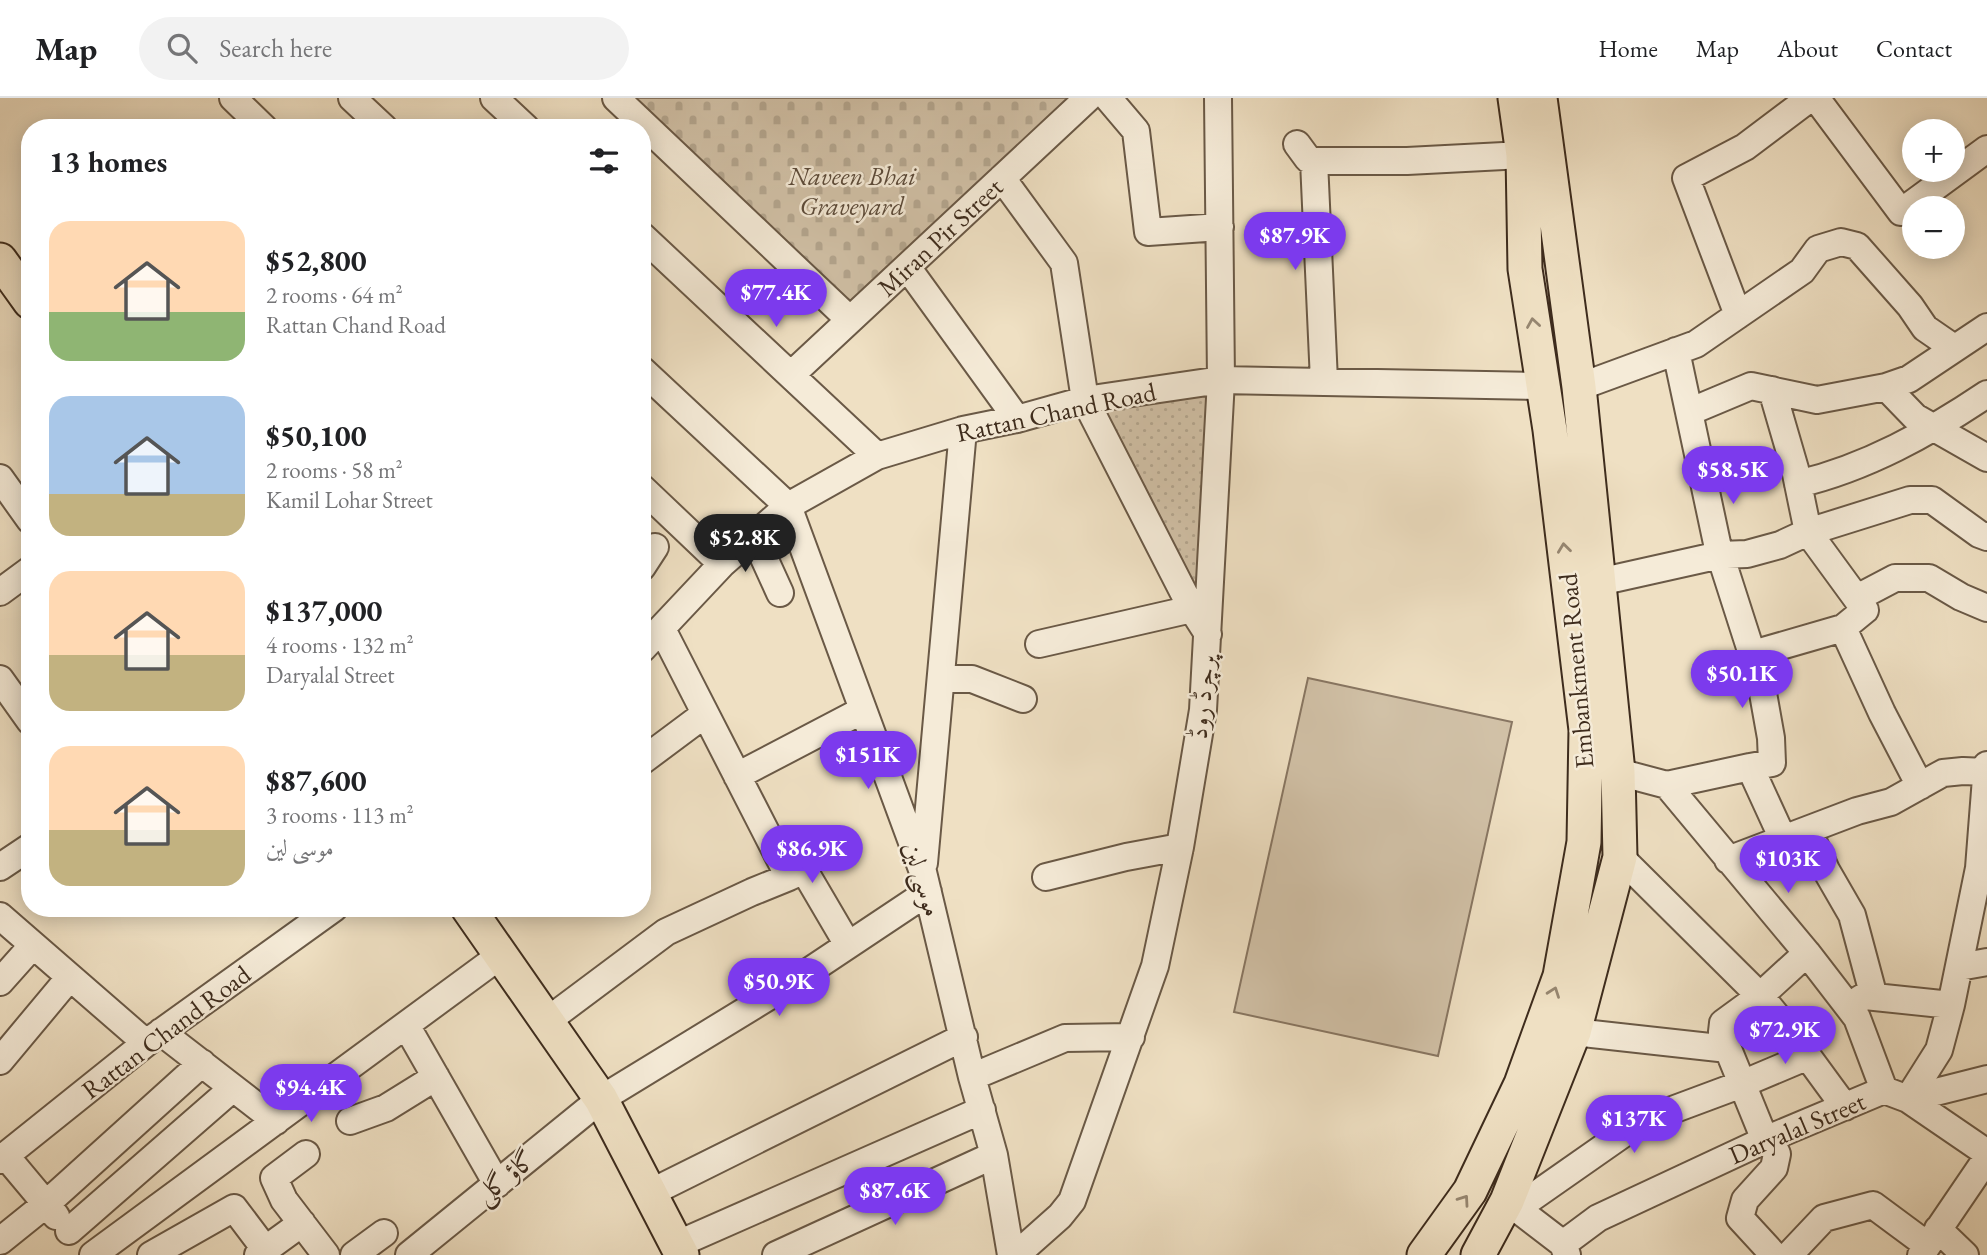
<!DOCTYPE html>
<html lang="en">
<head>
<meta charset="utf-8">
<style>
	body { margin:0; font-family:"EB Garamond",Amiri,serif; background:#f2f2f2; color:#202124; height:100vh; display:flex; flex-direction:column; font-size:26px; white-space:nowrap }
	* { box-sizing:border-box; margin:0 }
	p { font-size:23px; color:#757577 }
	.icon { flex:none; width:38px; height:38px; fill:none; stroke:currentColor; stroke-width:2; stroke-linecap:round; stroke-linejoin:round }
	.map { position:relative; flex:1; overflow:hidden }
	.details { position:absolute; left:21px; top:21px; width:630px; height:798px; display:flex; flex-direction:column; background:#fff; border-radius:28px; box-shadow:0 4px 18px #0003 }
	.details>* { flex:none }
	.buttons { position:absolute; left:1902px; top:21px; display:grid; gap:14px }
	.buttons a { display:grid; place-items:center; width:63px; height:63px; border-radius:50%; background:#fff; box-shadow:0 4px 18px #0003; font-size:35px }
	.price { position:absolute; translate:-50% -60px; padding:0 16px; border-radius:24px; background:#7c3aed; color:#fff; font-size:23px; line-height:46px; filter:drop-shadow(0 2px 4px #0008) }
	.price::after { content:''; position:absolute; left:50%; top:42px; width:21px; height:16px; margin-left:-10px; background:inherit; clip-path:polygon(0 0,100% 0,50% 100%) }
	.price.active { background:#222; color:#fff }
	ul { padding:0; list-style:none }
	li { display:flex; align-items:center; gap:21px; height:175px; padding:0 28px }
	li span { display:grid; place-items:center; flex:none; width:196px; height:140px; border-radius:21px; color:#555 }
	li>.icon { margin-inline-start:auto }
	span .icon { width:84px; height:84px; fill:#fffc; stroke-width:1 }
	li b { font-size:30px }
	h2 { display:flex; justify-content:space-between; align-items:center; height:84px; padding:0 28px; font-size:30px }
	header { display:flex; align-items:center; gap:42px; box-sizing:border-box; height:98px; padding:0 35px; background:#fff; border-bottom:2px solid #e0e0e0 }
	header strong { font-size:33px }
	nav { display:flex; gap:38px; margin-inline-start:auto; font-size:24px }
	.search { width:490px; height:63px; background:#f2f2f2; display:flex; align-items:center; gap:18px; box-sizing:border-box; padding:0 24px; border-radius:38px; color:#757577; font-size:26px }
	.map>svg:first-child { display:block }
</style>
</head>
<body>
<header>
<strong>Map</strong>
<div class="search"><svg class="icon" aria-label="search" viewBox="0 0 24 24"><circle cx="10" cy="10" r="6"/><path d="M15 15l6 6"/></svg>Search here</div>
<nav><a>Home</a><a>Map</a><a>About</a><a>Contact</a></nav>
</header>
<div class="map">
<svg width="1987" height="1157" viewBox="0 0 1987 1157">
	<defs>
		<pattern id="grass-dots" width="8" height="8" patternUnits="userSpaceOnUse" patternTransform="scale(1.75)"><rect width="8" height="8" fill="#d1c1a7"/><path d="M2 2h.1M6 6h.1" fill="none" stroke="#b4a68f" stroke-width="1.8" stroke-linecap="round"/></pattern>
		<pattern id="cemetery-stones" width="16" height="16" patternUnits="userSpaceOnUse" patternTransform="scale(1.75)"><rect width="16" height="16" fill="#d1c1a7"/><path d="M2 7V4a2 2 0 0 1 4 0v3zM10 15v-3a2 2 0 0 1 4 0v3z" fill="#b4a68f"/></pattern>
	</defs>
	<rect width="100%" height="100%" fill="#efe0c3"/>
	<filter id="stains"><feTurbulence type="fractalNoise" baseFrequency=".00286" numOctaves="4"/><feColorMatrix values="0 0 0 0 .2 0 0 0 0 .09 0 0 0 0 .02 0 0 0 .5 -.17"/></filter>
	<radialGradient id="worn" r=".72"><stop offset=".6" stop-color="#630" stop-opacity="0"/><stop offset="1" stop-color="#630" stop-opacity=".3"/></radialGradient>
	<!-- grass -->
	<path fill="url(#grass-dots)" stroke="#887662" stroke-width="2" d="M1221,282L1208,536L1103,313Z"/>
	<!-- cemetery -->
	<path fill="url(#cemetery-stones)" stroke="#887662" stroke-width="2" d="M622,0H1088L850,222Z"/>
	<!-- garden -->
	<path fill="#d1c1a7" stroke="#887662" stroke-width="2" d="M1308,580L1512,624L1438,958L1234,914Z"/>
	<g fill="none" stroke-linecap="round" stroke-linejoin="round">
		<!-- minor casing -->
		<g stroke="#6a5946" stroke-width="30">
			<path id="minor" d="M233,0L264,30
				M352,0L384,30
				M494,0L526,30
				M616,0L850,222
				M1108,0L1136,33L1148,134L1220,129
				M1816,0L1901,114L1987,51
				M1297,46L1308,61L1314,63H1407L1523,57
				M1314,63L1324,283
				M1002,80L1064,165L1085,302L1192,511L1208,536
				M642,138L877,358
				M907,169L1017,321
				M1738,217L1686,80L1745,49L1810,0
				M1676,253L1718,450L1761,584L1771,640L1772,665L1750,669
				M642,272L788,408L923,774L972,979L994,1057L1011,1157
				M791,277L1088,0
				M1579,289L1696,246L1802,173L1818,151L1841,144L1857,148L1910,208L1925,230L1954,250
				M1886,289L1915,319L1987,360
				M1772,292L1795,371L1808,434L1865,512L1843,530L1882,615L1920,688
				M1689,314L1751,288L1817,302L1886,289L1909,281L1987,229
				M0,380L30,422
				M1798,386C1866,370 1929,335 1987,296
				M642,390L722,466
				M754,438L780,495
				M642,469L655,449
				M1599,484L1720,457L1747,456L1780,447L1808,434L1910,402H1932L1979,436L1987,439
				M0,494L30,472
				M1857,500L1895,480H1929L1961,499L1987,510
				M1039,546L1192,511
				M642,551L722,466L788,408L877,358L963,332L1017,321L1085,302L1221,282L1544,288
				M1753,556L1843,530
				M0,581L30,623
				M941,581H972L1023,601
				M642,663L705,616
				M1618,674L1667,687L1807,855L1857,920L1884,992L1908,1001L1987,1055
				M737,678L863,612
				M1667,687L1750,669L1783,741
				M1808,732L1826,772L1852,817L1874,899
				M1620,759L1760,898L1723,925L1722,934L1728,951
				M1728,762L1857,713L1891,704L1943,675L1963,673L1986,674
				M924,765L963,332
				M0,769L30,749
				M789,779L804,772L848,847
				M1046,779L1126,759L1180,749
				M0,818L146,945
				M1807,855L1760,898C1791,933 1817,972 1845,1009
				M1959,869L1987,864
				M0,884L33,847
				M1860,901L1865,898L1951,907
				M547,923L666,834L752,794L789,779L662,531
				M406,927L497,1086
				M161,934L276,1023
				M1574,934L1728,951L1765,1042
				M0,963L70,879
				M972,979L1065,940L1131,939
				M1908,1001L1939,952L1951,907L1979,770L1987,667
				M1908,1001L1987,981
				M350,1023L386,1010L436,979
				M1770,1041L1777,1056L1774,1070L1745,1102L1740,1120L1774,1157
				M306,1056L274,1080L284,1102L326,1157
				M5,1057L56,1118
				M0,1062L146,945L334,810
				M650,1095L964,939
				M1507,1103L1563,1146L1567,1157
				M1517,1110L1640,1024L1742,986L1806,959
				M1938,1131L1965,1157
				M69,1133L233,990
				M0,1143L46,1106L202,965
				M1563,1146L1598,1120L1765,1042L1884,992
				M676,1147L982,1012
				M93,1157L501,857
				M151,1157L234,1110L265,1151
				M258,1157L302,1125
				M354,1157L384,1135
				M409,1157L601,1001L799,880L928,794
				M776,1157L994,1057
				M1016,1157L1060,1118L1072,1103L1155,868L1180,749L1203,612L1221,282L1218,0
				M1789,1157L1824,1120L1873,1107L1927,1147
				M1921,1157L1987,1060"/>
		</g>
		<!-- major casing -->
		<g stroke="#3e2c1d" stroke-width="37">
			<path id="major" d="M0,162L30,204
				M468,810L601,1001L682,1157
				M1424,1157L1470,1093L1521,986L1560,878L1584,744L1586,632L1550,332L1525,171L1523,57L1515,0
				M1478,1157L1507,1103L1574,934L1620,759L1618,674L1579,289L1540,0"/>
		</g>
		<!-- minor -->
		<use href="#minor" stroke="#f5ebd8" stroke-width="26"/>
		<!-- major -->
		<use href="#major" stroke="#efe0c3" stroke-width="33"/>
	</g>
	<!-- one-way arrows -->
	<defs><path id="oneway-chevron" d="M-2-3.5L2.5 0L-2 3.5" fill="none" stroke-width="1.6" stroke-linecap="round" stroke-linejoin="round" transform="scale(1.75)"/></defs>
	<g stroke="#968670">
		<use href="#oneway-chevron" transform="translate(1533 225) rotate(-99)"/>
		<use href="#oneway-chevron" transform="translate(1564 450) rotate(-97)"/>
		<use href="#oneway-chevron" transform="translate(1554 894) rotate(-70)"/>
		<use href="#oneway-chevron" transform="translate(1464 1102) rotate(-55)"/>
	</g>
	<g text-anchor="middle" stroke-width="5" stroke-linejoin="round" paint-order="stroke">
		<!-- park labels -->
		<g font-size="26" font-style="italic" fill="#5b4a39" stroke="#f5ebd8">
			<text x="852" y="87">Naveen Bhai<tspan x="852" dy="30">Graveyard</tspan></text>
		</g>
		<!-- street labels -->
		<g font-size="26" fill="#3e2c1d" stroke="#f5ebd8">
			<text transform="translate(940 139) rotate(-43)" y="9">Miran Pir Street</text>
			<text transform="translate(1056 314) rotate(-12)" y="9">Rattan Chand Road</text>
			<text transform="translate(1576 573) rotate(-95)" y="9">Embankment Road</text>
			<text transform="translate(1202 599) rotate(-84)" y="9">پرچرڈ روڈ</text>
			<text transform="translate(923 781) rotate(73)" y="9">موسی لین</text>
			<text transform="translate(166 934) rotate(-37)" y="9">Rattan Chand Road</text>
			<text transform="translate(1797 1030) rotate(-23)" y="9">Daryalal Street</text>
			<text transform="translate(505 1079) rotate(-39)" y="9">گاؤ گلی</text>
		</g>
	</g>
	<rect width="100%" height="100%" filter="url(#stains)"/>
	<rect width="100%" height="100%" fill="url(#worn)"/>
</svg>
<div class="buttons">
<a>+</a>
<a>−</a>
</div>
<b class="price" style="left:1295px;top:174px">$87.9K</b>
<b class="price" style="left:776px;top:231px">$77.4K</b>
<b class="price" style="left:1733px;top:408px">$58.5K</b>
<b class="price active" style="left:745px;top:476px">$52.8K</b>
<b class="price" style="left:1742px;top:612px">$50.1K</b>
<b class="price" style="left:868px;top:693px">$151K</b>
<b class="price" style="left:812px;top:787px">$86.9K</b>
<b class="price" style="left:1788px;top:797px">$103K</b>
<b class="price" style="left:779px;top:920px">$50.9K</b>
<b class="price" style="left:1785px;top:968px">$72.9K</b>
<b class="price" style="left:311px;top:1026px">$94.4K</b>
<b class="price" style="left:1634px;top:1057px">$137K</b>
<b class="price" style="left:895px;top:1129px">$87.6K</b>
<section class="details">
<h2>13 homes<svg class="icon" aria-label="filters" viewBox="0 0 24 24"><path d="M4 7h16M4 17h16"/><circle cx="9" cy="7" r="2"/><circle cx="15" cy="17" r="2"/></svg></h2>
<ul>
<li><span style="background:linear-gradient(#ffd9b3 65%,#8fb573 0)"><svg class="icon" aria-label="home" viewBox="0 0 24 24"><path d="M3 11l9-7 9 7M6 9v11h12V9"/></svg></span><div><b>$52,800</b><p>2 rooms · 64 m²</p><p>Rattan Chand Road</p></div></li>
<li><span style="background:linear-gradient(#a9c7e8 70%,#c2b280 0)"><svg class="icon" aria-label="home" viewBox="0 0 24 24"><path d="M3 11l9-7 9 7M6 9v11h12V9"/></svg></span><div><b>$50,100</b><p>2 rooms · 58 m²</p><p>Kamil Lohar Street</p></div></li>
<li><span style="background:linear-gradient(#ffd9b3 60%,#c2b280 0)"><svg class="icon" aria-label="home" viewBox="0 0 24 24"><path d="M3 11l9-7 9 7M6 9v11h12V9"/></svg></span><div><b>$137,000</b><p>4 rooms · 132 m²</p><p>Daryalal Street</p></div></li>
<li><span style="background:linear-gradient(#ffd9b3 60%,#c2b280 0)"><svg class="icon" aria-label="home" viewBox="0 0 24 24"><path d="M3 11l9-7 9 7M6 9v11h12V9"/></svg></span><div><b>$87,600</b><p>3 rooms · 113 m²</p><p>موسی لین</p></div></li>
</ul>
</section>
</div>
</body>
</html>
